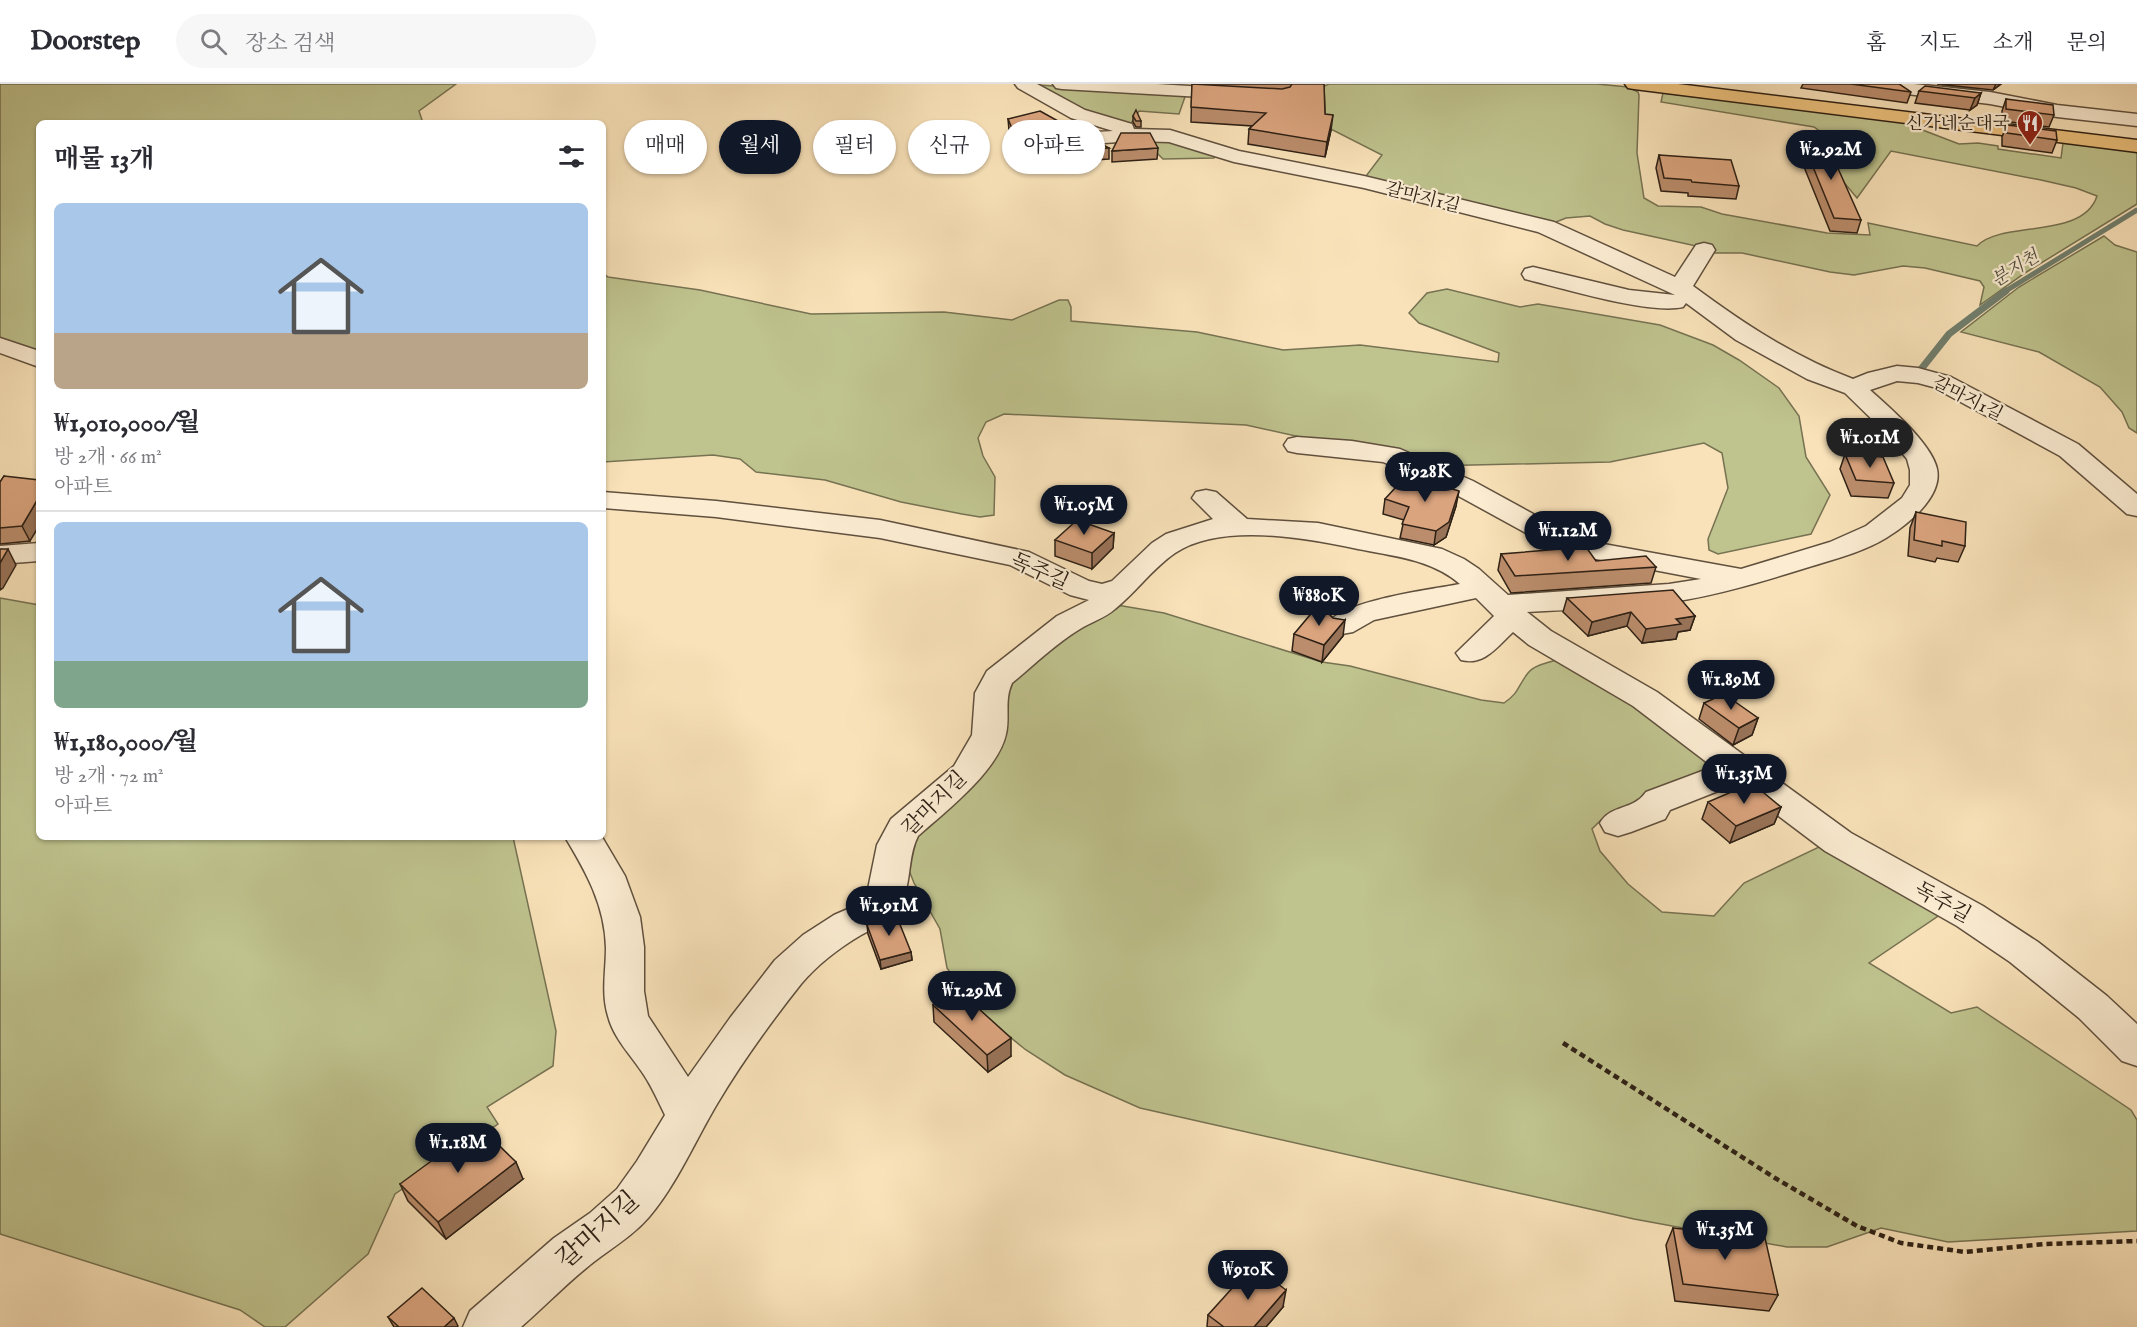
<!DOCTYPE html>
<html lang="ko">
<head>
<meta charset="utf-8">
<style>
	body { margin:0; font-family:"IM FELL English","Noto Serif KR",serif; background:#f7f7f7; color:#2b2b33; height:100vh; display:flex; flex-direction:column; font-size:22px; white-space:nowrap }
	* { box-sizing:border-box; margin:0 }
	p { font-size:20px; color:#7c7c81 }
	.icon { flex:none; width:33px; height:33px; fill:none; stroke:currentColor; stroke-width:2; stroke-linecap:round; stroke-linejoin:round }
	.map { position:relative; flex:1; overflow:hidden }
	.side { position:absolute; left:36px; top:36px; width:570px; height:720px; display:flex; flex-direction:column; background:#fff; border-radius:9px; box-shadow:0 2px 4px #0004 }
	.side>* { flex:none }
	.hud { position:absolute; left:624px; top:36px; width:570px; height:54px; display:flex; gap:12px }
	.price { position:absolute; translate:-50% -51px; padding:0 14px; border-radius:21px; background:#111827; color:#fff; font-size:20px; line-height:39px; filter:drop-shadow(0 2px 3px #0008) }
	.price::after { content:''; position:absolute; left:50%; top:36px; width:18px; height:14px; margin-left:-9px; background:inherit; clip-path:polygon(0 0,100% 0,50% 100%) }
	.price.selected { background:#222; color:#fff }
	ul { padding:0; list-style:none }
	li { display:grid; align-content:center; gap:12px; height:318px; padding:0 18px }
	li+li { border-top:2px solid #e1e1e2 }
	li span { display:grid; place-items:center; height:186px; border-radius:9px; color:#555 }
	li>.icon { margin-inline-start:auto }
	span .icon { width:108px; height:108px; fill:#fffc; stroke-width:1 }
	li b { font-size:26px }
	h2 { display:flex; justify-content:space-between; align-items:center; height:72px; padding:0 18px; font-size:26px }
	.chip { padding:0 21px; border-radius:27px; background:#fff; box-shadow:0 2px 4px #0004; font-size:21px; line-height:54px }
	.chip.selected { background:#111827; color:#fff }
	header { display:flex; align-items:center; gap:36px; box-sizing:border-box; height:84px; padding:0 30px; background:#fff; border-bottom:2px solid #e1e1e2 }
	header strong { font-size:28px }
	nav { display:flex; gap:33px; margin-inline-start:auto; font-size:21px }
	.search { width:420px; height:54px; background:#f7f7f7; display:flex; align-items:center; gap:15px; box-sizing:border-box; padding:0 21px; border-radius:33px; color:#7c7c81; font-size:22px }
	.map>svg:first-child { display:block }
</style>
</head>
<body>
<header>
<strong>Doorstep</strong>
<div class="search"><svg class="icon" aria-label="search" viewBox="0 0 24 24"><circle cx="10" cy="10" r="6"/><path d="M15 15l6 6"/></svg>장소 검색</div>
<nav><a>홈</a><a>지도</a><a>소개</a><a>문의</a></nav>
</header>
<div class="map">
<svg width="2137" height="1243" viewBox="0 0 2137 1243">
	<rect width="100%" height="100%" fill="#f9e2b9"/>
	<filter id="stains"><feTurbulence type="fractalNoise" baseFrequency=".00333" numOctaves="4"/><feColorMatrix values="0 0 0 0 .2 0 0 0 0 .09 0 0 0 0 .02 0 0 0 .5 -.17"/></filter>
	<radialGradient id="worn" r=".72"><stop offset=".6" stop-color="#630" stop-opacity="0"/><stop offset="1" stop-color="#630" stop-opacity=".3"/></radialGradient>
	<!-- green -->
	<path fill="#bfc38e" stroke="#767252" stroke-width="1.5" d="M0,0H456L419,27L423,39H39V273L0,256Z
		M1329,0H1597L1628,3L1638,8L1639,11L1637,69L1644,114L1658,122L1701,123L1722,130L1827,149L1870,151L1868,139L1977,162C2001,136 2083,156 2097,112L2076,104L2041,96L1891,67L1857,114L1842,96L1819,85L1825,51L1814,43L1661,18L1663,9L1927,41L1920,45L1959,60L1978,59L1998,62V65L2061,74L2063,59L2137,68V120L2025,189L1980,221L1984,203L1980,197L1925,184L1903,182L1854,191L1830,188L1742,169H1708L1710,165L1623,146L1605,140L1590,132L1566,134L1551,140L1363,96L1382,71L1313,36L1305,10Z
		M1038,1L1186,10L1179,30L1139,27L1130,41L1085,29Z
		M1165,56L1216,70L1214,74L1163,75L1150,62L1154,59Z
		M2104,152L2115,161L2137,168V349L2129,344L2122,328L2100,303L2039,268L1961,248L2019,203Z
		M603,189L608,193L700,206L811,230L944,228L1012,236L1059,216H1068L1071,223V237L1197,248L1283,266L1360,261L1498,278L1499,269L1419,239L1409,229L1427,209L1447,205L1520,223L1538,220L1660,241L1713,261L1739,276L1779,304L1799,332L1806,373L1830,411L1811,450L1718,470L1709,466L1708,455L1728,404L1722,369L1704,359L1610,378L1430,382L1246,341L1004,330L986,338L978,354L983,372L995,393L994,431L980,433L962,430L901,418L825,396L756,388L740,375L713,371L603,378Z
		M0,514L39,521V753H513L556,947L553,982L487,1023L498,1040L395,1110L368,1170L285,1243H265L240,1226L0,1150Z
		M1111,520L1164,529L1322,578L1350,582L1481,616L1504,619C1520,608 1517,603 1528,589C1535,580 1552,578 1563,574L1598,590L1713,680L1711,685L1639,723L1601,736L1592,745L1600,767L1628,800L1662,828L1714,832L1744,799L1823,761L1947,826L1869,879L1951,929L1977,923L2131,1026L2137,1036V1147L1948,1158L1881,1144L1827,1163H1787L1634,1135L1140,1024L1065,991L1026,966L974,924L947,884L940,845L914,799L903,771L934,727L1005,595Z"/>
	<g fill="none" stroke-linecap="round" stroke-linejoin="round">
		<!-- stream-far1 -->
		<path stroke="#717f6e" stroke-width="5" d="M1944,0L1980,8
			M2004,208L2137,126"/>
		<!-- stream -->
		<path stroke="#717f6e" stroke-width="7" d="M1922,284L1949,250L2006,207"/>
		<!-- minor casing -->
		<g stroke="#60503e" stroke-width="3">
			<path id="minor" d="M1015,0H1037L1085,26L1132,40L1134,45L1170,46L1239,67L1364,92L1554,138L1675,193L1696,161L1704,159L1712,161L1715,166L1693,202C1743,239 1794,273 1853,295L1868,289L1897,282L1918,284L1951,293L2078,360L2137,410V432L2127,430L2060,372L1933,303L1918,299L1897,297L1870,306C1889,323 1932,360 1937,385C1943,413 1907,441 1886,454C1863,468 1835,475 1809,483C1764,497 1719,511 1672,518C1625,525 1575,525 1527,528L1551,547L1657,608L1851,749L1983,822L2038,858L2107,912L2137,940V982L2122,977L2079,934L2010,878L1957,842L1825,767L1736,700L1670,726L1665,735L1631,748L1618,752L1605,748L1600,739C1611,720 1633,727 1646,708L1713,683L1633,622L1529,561L1513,548C1497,563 1484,582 1461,576L1456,569L1494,532L1476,514L1374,536L1353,548L1342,550L1331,548L1326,541C1343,516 1429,506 1460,500C1431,475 1393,472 1358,465C1306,454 1221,438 1175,469C1153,484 1136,508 1115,525C1105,534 1091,538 1080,545C1055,560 1034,581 1012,599C1004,616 1010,633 1006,650C998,687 946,727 918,752C906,775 913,804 897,826C887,840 875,843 861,851C839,864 817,881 801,900C771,938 742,978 717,1020C695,1057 677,1100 649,1133C631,1154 606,1167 585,1185C563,1203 543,1224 521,1243H463L470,1227L554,1154L590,1129L617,1105L637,1077L665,1031C658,1017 652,1003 644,991C631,971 614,955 608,932C601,909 606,887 606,864C605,821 586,788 565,753H602L625,792L640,833L644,863V907L648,932L688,993L730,934L775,876L803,851L834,831L857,821L867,810L877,761L891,735L954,682L972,651L975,609L987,587L1057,532L1089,516L1070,511L1010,481L880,454L716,433L603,424V408L716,417L880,436L1029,468L1089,497L1102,500L1112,497L1152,459L1166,450L1213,435L1192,414L1196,408L1206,406L1216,408L1247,435L1318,439L1442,465L1464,475L1479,485L1508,511L1669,500L1701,495L1570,470L1548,461L1453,409L1383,378L1297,369L1288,367L1284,361L1288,355L1297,353L1352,357L1400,365L1473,397L1568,449L1587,457L1741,485L1830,458L1866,442L1902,414L1910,401V386L1907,375L1884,347L1845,309L1807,295L1736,256L1686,219L1683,223C1650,231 1562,204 1525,195L1522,190L1525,185L1533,183L1629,206L1675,211L1538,148L1364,104L1234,78L1169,58L1134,57L1046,63L1039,61L1036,57L1039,53L1046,51L1113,47L1071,34L1018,4Z
				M1053,0H1157L1237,5L1243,6L1246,10L1243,14L1237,15L1062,5L1056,4Z
				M1856,0H1914L1990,8L2057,21L2137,30V42L2057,33L1990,20L1865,5L1859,4Z
				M0,254L39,267V283L0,269Z
				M39,459V477L0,480V462Z"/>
		</g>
		<!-- major casing -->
		<g stroke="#2d2015" stroke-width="3">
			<path id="major" d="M1625,0H1678L2137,56V68L1634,5L1628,4Z"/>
		</g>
		<!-- path -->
		<path stroke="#2d2015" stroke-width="4.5" stroke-dasharray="6 4" stroke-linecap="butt" d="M1563,959L1775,1094L1857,1142L1901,1159L1965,1168L2045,1160L2137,1157"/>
		<!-- minor -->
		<use href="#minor" fill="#fbecd2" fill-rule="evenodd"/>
		<!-- major -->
		<use href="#major" fill="#ecc17c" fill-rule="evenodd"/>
	</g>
	<!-- wall -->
	<path fill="#bb8d6c" stroke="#2d2015" stroke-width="1.5" d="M1192,0H1324L1325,30L1331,46L1325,73L1248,60L1249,45L1252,42L1191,38Z
		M1803,0H1899L1911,8L1907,19L1801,4Z
		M1937,0H2001L1993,6Z
		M1919,7L1981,9L1977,21L1970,26L1915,19Z
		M2006,15L2054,31L2049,43L2002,37V27Z
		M1133,32L1141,37V43H1136L1133,38Z
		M1008,35L1058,47L1026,51V53L1034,55L1109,64V75L1032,80L1030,75L1021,76L1009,46Z
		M2007,41L2057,56L2052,69L2002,62V53Z
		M1804,61L1861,136L1857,149L1830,147L1800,73Z
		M1158,64L1157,75L1112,78V67Z
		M1659,71L1739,102L1736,115L1688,112V109L1661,107L1656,84Z
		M1845,370L1894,399L1888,414L1851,412L1840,385Z
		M4,392L30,457L0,460V398Z
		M1385,415L1456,422L1446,453L1434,461L1400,454L1404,436L1383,430Z
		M1916,428L1965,462L1958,478L1937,474L1935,478L1908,472L1910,444Z
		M1114,449L1113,464L1092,485L1055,472V456Z
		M1501,470L1596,477L1656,483L1651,499L1511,509L1498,486Z
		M1567,514L1695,532L1690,546L1678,548L1676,555L1642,559L1627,542L1588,552L1563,528Z
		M1294,550L1343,552L1322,578L1292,567Z
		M1704,619L1758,634L1752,651L1733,661L1699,635Z
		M1708,718L1781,723L1774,740L1730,759L1702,735Z
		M867,841L911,868L912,876L881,885L868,850Z
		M933,921L1011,972L988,988L934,938Z
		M523,1095L446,1155L408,1117L400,1100Z
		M1673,1144L1778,1211L1769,1227L1675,1217L1666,1161Z
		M1283,1223L1266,1243H1207L1208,1231Z
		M388,1233L458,1242L394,1243Z"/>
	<!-- shaded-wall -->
	<path fill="#997358" stroke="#2d2015" stroke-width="1.5" d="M1996,0H2001L1993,6Z
		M1981,9L1977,21L1970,26L1975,14Z
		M1333,31L1331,46L1325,73L1327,58Z
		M1058,37V47L1026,51L1022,57V47L1026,40Z
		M1459,407L1456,422L1446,453L1434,461L1436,447Z
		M39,413V442L30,457L22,442Z
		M1114,449L1113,464L1092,485V469Z
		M8,465L16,481L3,504L0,506V479Z
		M1631,528L1627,542L1588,552L1592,538Z
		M1695,532L1690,546L1678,548L1676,555L1642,559L1646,545L1676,535Z
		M1345,536L1343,552L1322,578L1324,561Z
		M1758,634L1752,651L1733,661L1739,644Z
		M1781,723L1774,740L1730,759L1736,742Z
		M911,868L912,876L881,885L880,876Z
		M1011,954V972L988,988L987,971Z
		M516,1078L523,1095L446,1155L438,1138Z
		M1286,1206L1283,1223L1266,1243H1254Z
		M454,1234L458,1242L457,1243H444Z"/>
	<!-- building -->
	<path fill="#daa47e" stroke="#2d2015" stroke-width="1.5" d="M1192,0L1282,5L1290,3L1292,0H1324L1325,30L1333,31L1327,58L1249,45L1266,29L1191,23Z
		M1851,0H1899L1911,8Z
		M1925,2L1981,9L1975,14L1919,7Z
		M2006,15L2053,21L2054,31L2006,25Z
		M1136,26L1141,37H1136L1133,32Z
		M1040,27L1058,37L1026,40L1022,47L1026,53L1034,55L1086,52L1109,64L1032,69L1030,64L1021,65L1008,35Z
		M2007,41L2056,47L2057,56L2007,49Z
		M1121,49H1150L1158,64L1112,67Z
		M1824,53L1861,136L1834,134L1804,61Z
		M1659,71L1731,76L1739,102L1692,98L1691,96L1664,94Z
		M1845,370L1883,373L1894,399L1856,396Z
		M1407,391L1459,407L1449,438L1436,447L1402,440L1409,423L1385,415Z
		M4,392L39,396V413L22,442L0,444V398Z
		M1916,428L1966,438L1965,462L1942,457V462L1914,456Z
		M1077,436L1114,449L1092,469L1055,456Z
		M1586,463L1596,477L1646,472L1656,483L1515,492L1501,470Z
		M0,465H8L0,479Z
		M1673,506L1695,532L1676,535L1681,540L1646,545L1631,528L1592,538L1567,514Z
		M1315,525L1329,530L1333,534L1345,536L1324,561L1294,550Z
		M1724,610L1758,634L1739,644L1704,619Z
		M1752,699L1781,723L1736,742L1708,718Z
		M895,828L911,868L880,876L867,841Z
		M957,905L1011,954L987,971L933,921Z
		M479,1042L516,1078L438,1138L400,1100Z
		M1673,1144L1765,1154L1778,1211L1683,1200Z
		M1253,1181L1286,1206L1254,1243H1224L1208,1231Z
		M422,1204L454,1234L444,1243H399L388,1233Z"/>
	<!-- icons -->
	<defs>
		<g id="restaurant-pin" transform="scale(1.35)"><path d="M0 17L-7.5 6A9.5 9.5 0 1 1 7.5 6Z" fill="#8f2418" stroke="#fbecd2"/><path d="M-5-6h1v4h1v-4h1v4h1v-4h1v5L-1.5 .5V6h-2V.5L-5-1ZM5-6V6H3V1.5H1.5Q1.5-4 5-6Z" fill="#fff"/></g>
	</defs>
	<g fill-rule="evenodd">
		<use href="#restaurant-pin" x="2030" y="39"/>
	</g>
	<g text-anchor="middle" stroke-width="4.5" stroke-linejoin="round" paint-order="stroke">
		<!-- far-poi labels -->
		<g font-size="18" fill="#2d2015" stroke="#fbecd2" text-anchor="end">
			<text x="2010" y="45">신가네순대국</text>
		</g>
		<!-- far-street labels -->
		<g font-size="18" fill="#2d2015" stroke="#fbecd2">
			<text transform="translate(1423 113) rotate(14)" y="6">갈마지1길</text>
			<text transform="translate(1968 314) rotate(27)" y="6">갈마지1길</text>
		</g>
		<!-- far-water labels -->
		<g font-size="18" font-style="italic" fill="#4f5042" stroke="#fbecd2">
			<text transform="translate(2015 184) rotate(-32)" y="6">분지천</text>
		</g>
		<!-- street labels -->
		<g font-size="21" fill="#2d2015" stroke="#fbecd2">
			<text transform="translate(1040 487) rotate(24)" y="7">독주길</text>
			<text transform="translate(934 719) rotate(-45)" y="7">갈마지길</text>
			<text transform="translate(1943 818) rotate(29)" y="7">독주길</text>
		</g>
		<!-- near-street labels -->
		<g font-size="26" fill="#2d2015" stroke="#fbecd2">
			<text transform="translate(597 1145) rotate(-42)" y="9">갈마지길</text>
		</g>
	</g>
	<rect width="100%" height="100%" filter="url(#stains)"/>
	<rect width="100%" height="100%" fill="url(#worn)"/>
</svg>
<b class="price" style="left:1831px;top:97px">₩2.92M</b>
<b class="price selected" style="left:1870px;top:385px">₩1.01M</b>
<b class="price" style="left:1425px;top:419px">₩928K</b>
<b class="price" style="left:1084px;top:452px">₩1.05M</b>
<b class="price" style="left:1568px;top:478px">₩1.12M</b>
<b class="price" style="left:1319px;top:543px">₩880K</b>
<b class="price" style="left:1731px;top:627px">₩1.89M</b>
<b class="price" style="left:1744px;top:721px">₩1.35M</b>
<b class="price" style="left:889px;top:853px">₩1.91M</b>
<b class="price" style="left:972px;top:938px">₩1.29M</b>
<b class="price" style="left:458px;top:1090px">₩1.18M</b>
<b class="price" style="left:1725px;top:1177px">₩1.35M</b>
<b class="price" style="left:1248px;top:1217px">₩910K</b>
<div class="hud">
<a class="chip">매매</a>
<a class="chip selected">월세</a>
<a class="chip">필터</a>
<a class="chip">신규</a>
<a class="chip">아파트</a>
</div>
<section class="side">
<h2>매물 13개<svg class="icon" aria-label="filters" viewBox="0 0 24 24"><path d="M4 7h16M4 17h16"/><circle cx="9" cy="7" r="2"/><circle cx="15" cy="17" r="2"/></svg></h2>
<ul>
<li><span style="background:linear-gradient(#a9c7e8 70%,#b9a48a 0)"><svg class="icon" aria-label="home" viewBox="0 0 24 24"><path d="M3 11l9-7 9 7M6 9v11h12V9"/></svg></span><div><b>₩1,010,000/월</b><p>방 2개 · 66 m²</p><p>아파트</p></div></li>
<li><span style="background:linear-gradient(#a9c7e8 75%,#7fa58c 0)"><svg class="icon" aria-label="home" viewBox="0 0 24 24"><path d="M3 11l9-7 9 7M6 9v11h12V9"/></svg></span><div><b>₩1,180,000/월</b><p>방 2개 · 72 m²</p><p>아파트</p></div></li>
</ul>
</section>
</div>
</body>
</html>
